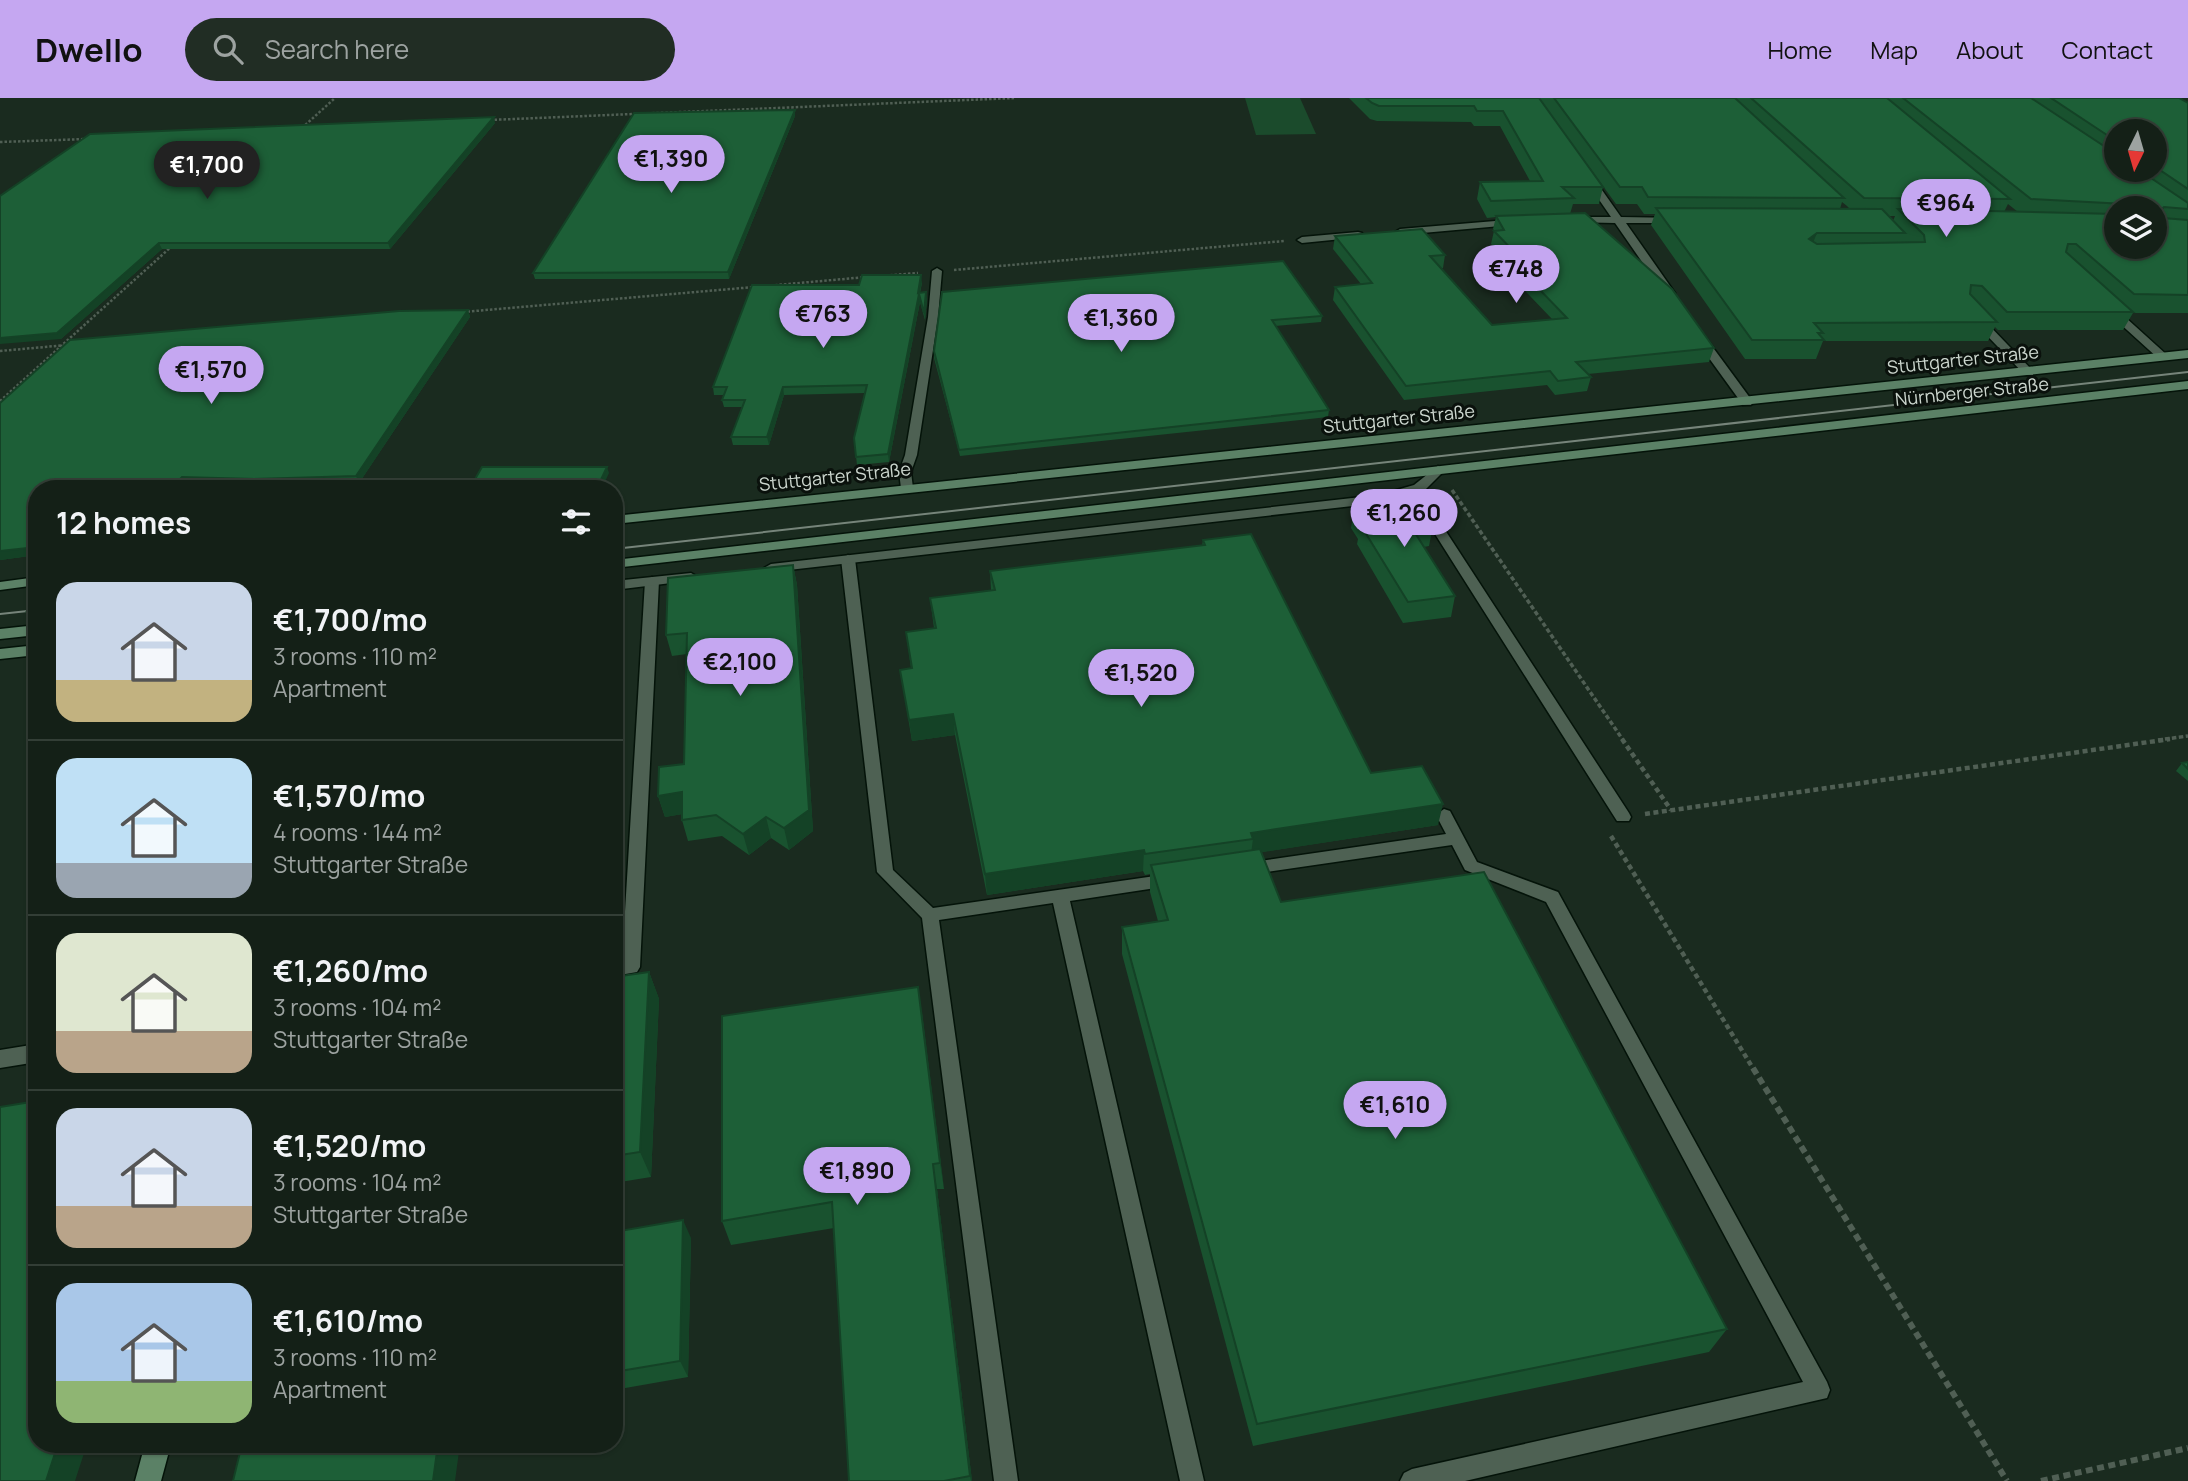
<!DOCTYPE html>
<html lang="en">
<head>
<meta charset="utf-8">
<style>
	body { margin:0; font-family:Manrope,sans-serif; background:#212d24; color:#f1f3f6; height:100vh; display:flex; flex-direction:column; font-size:26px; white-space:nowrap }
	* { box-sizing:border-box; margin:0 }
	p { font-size:23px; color:#9da3a1 }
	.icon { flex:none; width:38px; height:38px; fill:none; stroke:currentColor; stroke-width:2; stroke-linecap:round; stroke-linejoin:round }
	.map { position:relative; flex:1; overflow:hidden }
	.side { position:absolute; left:28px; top:382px; width:595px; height:973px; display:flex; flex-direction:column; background:#142017; border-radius:28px; box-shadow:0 2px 5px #0004,0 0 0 2px #333e36 }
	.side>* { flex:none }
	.needle { width:46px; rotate:185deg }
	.buttons { position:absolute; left:2104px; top:21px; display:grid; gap:14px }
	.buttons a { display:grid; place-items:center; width:63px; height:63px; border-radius:50%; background:#142017; box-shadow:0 2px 5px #0004,0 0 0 2px #333e36; font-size:35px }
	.price { position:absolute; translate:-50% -60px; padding:0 16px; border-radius:24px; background:#c5a7f1; color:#111; font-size:23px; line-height:46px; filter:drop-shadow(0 2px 4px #0008) }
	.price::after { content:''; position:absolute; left:50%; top:42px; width:21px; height:16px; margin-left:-10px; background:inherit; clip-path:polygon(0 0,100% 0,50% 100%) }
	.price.current { background:#222; color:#fff }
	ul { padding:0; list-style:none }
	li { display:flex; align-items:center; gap:21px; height:175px; padding:0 28px }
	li+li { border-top:2px solid #333e36 }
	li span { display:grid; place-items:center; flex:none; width:196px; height:140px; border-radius:21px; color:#555 }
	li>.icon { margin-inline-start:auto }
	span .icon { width:84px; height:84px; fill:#fffc; stroke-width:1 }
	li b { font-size:30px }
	h2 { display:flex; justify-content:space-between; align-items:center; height:84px; padding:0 28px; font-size:30px }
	header { display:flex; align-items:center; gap:42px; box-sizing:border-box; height:98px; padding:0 35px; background:#c5a7f1; color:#111 }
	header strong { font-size:33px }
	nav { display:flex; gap:38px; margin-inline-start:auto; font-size:24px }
	.search { width:490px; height:63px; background:#212d24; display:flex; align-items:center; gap:18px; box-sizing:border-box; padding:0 24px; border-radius:38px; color:#9da3a1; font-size:26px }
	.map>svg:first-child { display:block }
</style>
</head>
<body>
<header>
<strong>Dwello</strong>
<div class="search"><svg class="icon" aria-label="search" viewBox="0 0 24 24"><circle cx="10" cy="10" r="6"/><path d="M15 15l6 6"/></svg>Search here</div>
<nav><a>Home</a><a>Map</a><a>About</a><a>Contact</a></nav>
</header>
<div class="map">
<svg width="2188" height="1383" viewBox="0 0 2188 1383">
	<rect width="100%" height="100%" fill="#1a2b1f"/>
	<!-- green -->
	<path fill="#1b4b2c" d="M1245,0H1300L1316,36L1256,37Z"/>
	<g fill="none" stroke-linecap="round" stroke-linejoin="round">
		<!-- service casing -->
		<g stroke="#041309" stroke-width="3">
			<path id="service" d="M937,170L942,173L938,219L917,357L911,374L913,390L907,394L901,390L899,374L905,357L928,219L932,173Z
				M2106,209H2114L2167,257V261H2159L2106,213Z
				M1973,219H1981L2033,273V277H2025L1973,223Z
				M1415,391L1421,395L1629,715L1631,719L1629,723H1617L1409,395Z
				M848,457L855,461L893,772L933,810L1169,776L1175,778L1177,782L1175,786L1169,788L1070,803L1204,1383H1180L1053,805L939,822L1018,1383H994L922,820L877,774L841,461Z
				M652,479L659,483L640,869L637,874L614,878V864L622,863L645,483Z
				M1444,711L1450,713L1477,764L1558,794L1827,1284L1830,1292L1827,1300L1465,1383H1400L1404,1375L1412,1371L1803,1284L1546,804L1465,772L1452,747L1246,777L1240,775L1238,771L1240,767L1246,765L1446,736L1436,717Z"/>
		</g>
		<!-- minor casing -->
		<g stroke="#041309" stroke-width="3">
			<path id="minor" d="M1587,74L1590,75L1621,119L1680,120V124L1676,125H1626L1675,195L1673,197H1665L1615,125L1567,124V120L1571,119H1611L1582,77Z
				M1519,121L1523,122V126L1400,137L1395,134L1400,131Z
				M1358,134L1362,135V139L1302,145L1297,142L1302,139Z
				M1695,236H1703L1753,304L1751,307H1743L1693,238Z
				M1438,368L1445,372L1424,393L1379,405L771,474L764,470L771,466L1379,397L1414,387Z
				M691,475L698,479L696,482L614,492V483Z
				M37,946V964L0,970V952Z"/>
		</g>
		<!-- secondary casing -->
		<g stroke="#041309" stroke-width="3">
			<path id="secondary" d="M2188,252V260L614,426V418Z
				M2188,283V291L614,470V462Z
				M37,479V487L0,492V484Z
				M37,527V537L0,541V531Z
				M37,547V557L0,561V551Z
				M145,1346H171L161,1383H135Z"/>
		</g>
		<!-- path-far3 -->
		<path stroke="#505f54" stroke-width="2.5" stroke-dasharray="2.5 2" stroke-linecap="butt" d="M490,22L1015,0
			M302,30L335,0
			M0,44L87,41
			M954,172L1284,143
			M881,178L918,175
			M766,188L866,179
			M463,214L754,189
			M0,253L67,247
			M0,303L171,149"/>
		<!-- path-far2 -->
		<path stroke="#505f54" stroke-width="3.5" stroke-dasharray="4.5 2.5" stroke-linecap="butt" d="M1452,392L1623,642
			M2158,642L2188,638"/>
		<!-- path-far1 -->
		<path stroke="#505f54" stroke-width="4.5" stroke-dasharray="5 3.5" stroke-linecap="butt" d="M1622,641L1671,712
			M1645,716L2170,641
			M1611,738L1754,972"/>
		<!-- path -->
		<path stroke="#505f54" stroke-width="6" stroke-dasharray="7 4.5" stroke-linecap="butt" d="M1753,970L2007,1383
			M2041,1383L2188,1350"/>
		<!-- service -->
		<use href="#service" fill="#4e6153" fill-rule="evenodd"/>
		<!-- minor -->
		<use href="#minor" fill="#4e6153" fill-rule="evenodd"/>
		<!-- secondary -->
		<use href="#secondary" fill="#5b8166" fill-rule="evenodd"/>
		<!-- tram -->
		<path stroke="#76847a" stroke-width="2" d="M614,451L2188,274
			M0,516L37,512"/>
	</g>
	<!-- wall -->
	<path fill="#19522f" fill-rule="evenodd" d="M1349,0H1539L1603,89L1599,106H1573L1570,116L1714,250L1709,264L1588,276L1591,279L1587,293L1555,297L1547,287L1404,302L1333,202L1335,189L1361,186L1333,151L1335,138L1445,157L1443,170H1441L1492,227L1552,221L1511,178L1513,169L1491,146L1494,133H1495L1493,131L1496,119L1487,120L1477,101L1480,84L1530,83L1500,28H1474L1471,24L1377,23L1370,21Z
		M1539,0H2179L2188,5V215H2133L2123,232H1998L1995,229L1988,243H1823L1816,261H1745L1651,127L1655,116H1644L1637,106H1616ZM2116,33H2154V72H2116ZM1842,104L1847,108L1850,111H1840ZM2008,106L2018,114H2004ZM2116,110H2154L2116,149ZM1888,118H1895L1893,123Z
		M795,18L729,181H535L533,175Z
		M495,25L390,151H162L61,241L0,98Z
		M922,185L920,195L927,201L925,222L920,204L889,364L857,367L854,340L865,295L784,297L769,347H733L731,339L742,309H724L722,302L724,297H714L713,289L859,187Z
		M468,212L470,219L359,385L257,388L186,387L183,390H37V457L0,462V305L70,242L399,213Z
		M1322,218L1321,224L1275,228L1329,312L1328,319L960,358L934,260V253Z
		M1354,410L1433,428L1429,448L1424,449L1455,498L1451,519L1403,525L1357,446L1358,441L1351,430Z
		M1203,442L1371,675L1438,727L1261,754L1281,804L1727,1231L1709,1254L1253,1348L1122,856V829L1158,823L1150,794V776L1145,777L1143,773L987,797L955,637L912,643L900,572L911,570L906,534L934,530L930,500L991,492L990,473L1202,448Z
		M793,467L797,487L813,733L789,752L771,740L749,757L722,738L688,743L682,722V716L665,719L658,698L684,666L687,556L672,558L666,537Z
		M37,497V521H33L27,513Z
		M2188,664V683L2176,673L2182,665Z
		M649,874L659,901L651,1079L614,1085V879Z
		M922,915L944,1091H937L972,1383H849L834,1130L731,1147L722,1123Z
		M614,1134L691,1140L688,1279L614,1292Z"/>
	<!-- shaded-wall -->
	<path fill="#144226" d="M795,12V18L729,181L728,174Z
		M494,19L495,25L390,151L388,145Z
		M1817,135L1810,152L1809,141Z
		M159,145L162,151L61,241L0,246V240Z
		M921,177L922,185L919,197L920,204L889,364L888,356Z
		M926,194L927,201L925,222L924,215Z
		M468,212L470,219L359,385L356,378Z
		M783,289L784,297L769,347L767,339Z
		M607,369L609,375L602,390H597Z
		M182,379L186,387L183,390H172Z
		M37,449V457L0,462V453Z
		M793,467L797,487L813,733L789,752L784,730Z
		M953,616L955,637L912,643L909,622Z
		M682,694L689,715L665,719L658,698Z
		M1443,706L1438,727L1251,756L1253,741L1251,735Z
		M766,719L771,740L749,757L743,736Z
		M1144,752L1143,773L987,797L985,776Z
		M649,874L659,901L651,1079L640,1054Z
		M918,889L922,915L944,1091L940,1065Z
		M933,1066L937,1091L972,1383H971L970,1378Z
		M683,1122L691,1140L688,1279L680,1263Z
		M58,1346H87L75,1383H46Z
		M438,1346H460L455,1383H433Z"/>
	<!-- building -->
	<path fill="#1d5f37" stroke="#144226" stroke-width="2" d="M1366,0H1539L1603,89H1562L1574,100L1491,103L1480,84L1543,83L1503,13H1477L1474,8H1379L1372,5Z
		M1554,0H1735L1844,100L1648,99L1642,89H1620Z
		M1751,0H1887L2010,101L1864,100Z
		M1903,0H2031L2116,56V72H2139L2188,105V111L2164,109L2161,112L2163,120L2188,122V197L2134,196L2076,146H2068L2066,154L2133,214H2007L1982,188L1971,187L1970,196L1997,224L1814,225L1823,235H1818L1824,242H1752L1656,110L1882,111L1905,135H1817L1809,141L1817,146L1925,144L1924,137L1898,111L2116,116V149H2154V110H2126L2125,106L2031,101Z
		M2051,0H2179L2188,5V91L2154,68V33H2116V43Z
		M795,12L728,174L533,175L634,15Z
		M494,19L388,145H159L57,235L0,240V98L90,36Z
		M1585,115L1672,191L1714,250L1576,264L1591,279L1558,283L1550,273L1406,288L1335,189L1372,185L1335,138L1422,131L1445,157L1430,158L1492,227L1567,220L1514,165L1524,164L1494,133L1504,132L1496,118Z
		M1283,163L1322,218L1272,222L1329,312L959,352L934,253L942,194Z
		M862,177H921L918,195L926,194L924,215L919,196L888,356L856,359L854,340L867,287L783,289L767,339H731L745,302H722L727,289H713L752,187H859Z
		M468,212L356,378L254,381L182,379L172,390H37V449L0,453V305L70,242L399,213Z
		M482,369H607L597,390H470Z
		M1416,402L1433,428L1412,430L1455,498L1408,504L1360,426H1364L1354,410Z
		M1251,436L1371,675L1422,668L1443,706L1251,735L1253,741L1145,756L1144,752L985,776L953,616L909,622L900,572L912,570L906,534L936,530L930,500L995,492L990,473L1205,447L1203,442Z
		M793,467L809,712L784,730L766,719L743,736L716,717L682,722V694L658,698L659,669L684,666L687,535L666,537L668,480Z
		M37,497V512L27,513Z
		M2188,664V671L2182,665Z
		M1260,751L1281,804L1484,774L1727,1231L1257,1326L1122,829L1168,822L1151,767Z
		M649,874L640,1054L614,1058V879Z
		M918,889L940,1065L933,1066L970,1378L944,1383H849L832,1104L722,1123V918Z
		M37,1003V1346H58L46,1383H0V1009Z
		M683,1122L680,1263L614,1274V1134Z
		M242,1346H438L433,1383H233Z"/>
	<g text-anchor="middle" stroke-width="6" stroke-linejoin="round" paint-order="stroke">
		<!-- far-street labels -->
		<g font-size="18" fill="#ccd6ce" stroke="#0a110c">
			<text transform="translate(1963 262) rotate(-6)" y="6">Stuttgarter Straße</text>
			<text transform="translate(1972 294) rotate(-6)" y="6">Nürnberger Straße</text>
			<text transform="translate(1399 321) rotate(-6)" y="6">Stuttgarter Straße</text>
			<text transform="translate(835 379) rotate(-6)" y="6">Stuttgarter Straße</text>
		</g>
	</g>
</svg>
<div class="buttons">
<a><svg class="needle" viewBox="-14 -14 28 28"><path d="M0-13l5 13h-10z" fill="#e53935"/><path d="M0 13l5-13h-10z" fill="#9da3a1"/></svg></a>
<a><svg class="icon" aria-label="layers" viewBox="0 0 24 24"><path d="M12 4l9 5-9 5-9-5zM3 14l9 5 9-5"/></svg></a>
</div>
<b class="price" style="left:671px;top:97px">€1,390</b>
<b class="price current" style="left:207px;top:103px">€1,700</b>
<b class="price" style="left:1946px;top:141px">€964</b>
<b class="price" style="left:1516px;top:207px">€748</b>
<b class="price" style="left:823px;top:252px">€763</b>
<b class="price" style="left:1121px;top:256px">€1,360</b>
<b class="price" style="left:211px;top:308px">€1,570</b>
<b class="price" style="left:1404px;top:451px">€1,260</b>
<b class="price" style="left:740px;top:600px">€2,100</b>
<b class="price" style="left:1141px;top:611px">€1,520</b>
<b class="price" style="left:1395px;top:1043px">€1,610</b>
<b class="price" style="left:857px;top:1109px">€1,890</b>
<section class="side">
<h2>12 homes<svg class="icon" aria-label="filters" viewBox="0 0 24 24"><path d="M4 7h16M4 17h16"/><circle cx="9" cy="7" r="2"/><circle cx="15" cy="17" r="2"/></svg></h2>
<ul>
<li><span style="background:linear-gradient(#c9d6e8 70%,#c2b280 0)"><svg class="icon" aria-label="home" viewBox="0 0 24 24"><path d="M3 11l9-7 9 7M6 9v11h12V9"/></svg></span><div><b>€1,700/mo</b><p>3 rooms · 110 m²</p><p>Apartment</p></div></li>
<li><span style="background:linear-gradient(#bfe0f5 75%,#9aa5b1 0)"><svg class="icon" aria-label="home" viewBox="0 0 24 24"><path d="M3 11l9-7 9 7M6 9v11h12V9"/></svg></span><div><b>€1,570/mo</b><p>4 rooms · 144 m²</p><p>Stuttgarter Straße</p></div></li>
<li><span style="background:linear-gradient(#dfe7d0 70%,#b9a48a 0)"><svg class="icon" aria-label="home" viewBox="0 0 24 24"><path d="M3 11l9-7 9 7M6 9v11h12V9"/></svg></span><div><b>€1,260/mo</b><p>3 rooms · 104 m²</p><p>Stuttgarter Straße</p></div></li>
<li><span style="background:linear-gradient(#c9d6e8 70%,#b9a48a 0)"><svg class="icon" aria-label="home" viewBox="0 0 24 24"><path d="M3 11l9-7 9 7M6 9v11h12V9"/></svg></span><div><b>€1,520/mo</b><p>3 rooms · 104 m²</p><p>Stuttgarter Straße</p></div></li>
<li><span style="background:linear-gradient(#a9c7e8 70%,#8fb573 0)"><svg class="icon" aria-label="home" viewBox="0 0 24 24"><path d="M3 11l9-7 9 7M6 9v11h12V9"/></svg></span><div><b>€1,610/mo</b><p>3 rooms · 110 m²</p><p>Apartment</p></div></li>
</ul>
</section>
</div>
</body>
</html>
